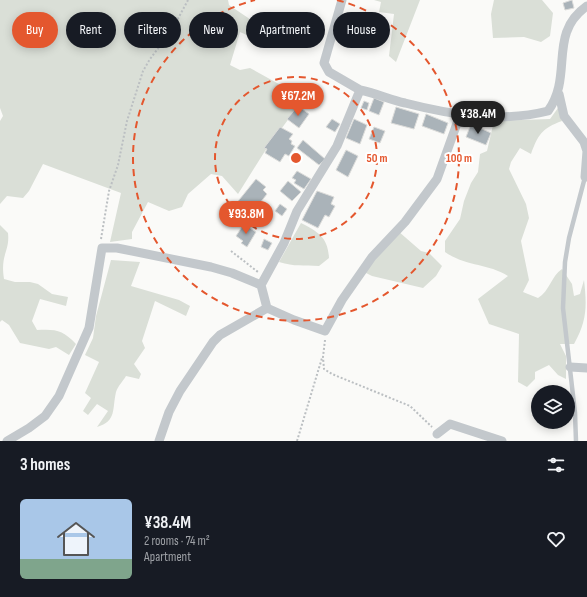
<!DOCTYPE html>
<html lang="en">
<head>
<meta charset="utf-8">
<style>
	body { margin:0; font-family:"Sofia Sans Condensed",sans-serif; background:#20242c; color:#f1f3f6; height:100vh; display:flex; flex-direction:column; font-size:15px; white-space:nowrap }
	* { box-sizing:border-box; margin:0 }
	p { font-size:13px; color:#9ea1a6 }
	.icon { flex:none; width:22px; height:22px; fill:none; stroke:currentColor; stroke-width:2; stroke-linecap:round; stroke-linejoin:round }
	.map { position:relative; height:441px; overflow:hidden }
	.panel { display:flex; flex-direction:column; background:#171b24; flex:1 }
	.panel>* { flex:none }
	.top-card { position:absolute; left:12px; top:12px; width:563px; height:36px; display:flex; gap:8px }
	.buttons { position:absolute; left:531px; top:385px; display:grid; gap:8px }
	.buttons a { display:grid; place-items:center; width:44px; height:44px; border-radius:50%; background:#171b24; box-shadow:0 2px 10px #0003; font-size:20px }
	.price { position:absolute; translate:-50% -34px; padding:0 9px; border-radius:14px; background:#e4572e; color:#fff; font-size:13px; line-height:26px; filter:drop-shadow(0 1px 2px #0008) }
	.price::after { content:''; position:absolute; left:50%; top:24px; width:12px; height:9px; margin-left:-6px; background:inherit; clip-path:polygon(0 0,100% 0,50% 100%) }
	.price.active { background:#222; color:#fff }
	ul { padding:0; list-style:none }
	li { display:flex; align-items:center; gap:12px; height:100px; padding:0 20px }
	li span { display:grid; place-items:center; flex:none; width:112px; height:80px; border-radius:6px; color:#555 }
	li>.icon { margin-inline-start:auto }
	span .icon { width:48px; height:48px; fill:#fffc; stroke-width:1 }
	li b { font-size:17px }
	h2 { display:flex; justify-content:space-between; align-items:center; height:48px; padding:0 20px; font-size:17px }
	.tag { padding:0 14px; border-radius:18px; background:#171b24; box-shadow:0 2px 10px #0003; font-size:14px; line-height:36px }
	.tag.active { background:#e4572e; color:#fff }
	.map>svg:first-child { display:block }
</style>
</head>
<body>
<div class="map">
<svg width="587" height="441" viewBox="0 0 587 441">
	<rect width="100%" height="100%" fill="#fafaf8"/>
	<!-- green -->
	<path fill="#dadfd7" d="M0,0H228L229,5L257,24L258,34L249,36L240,32L230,65L240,70L250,68L304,98L265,151L238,194L222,176L211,174L188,194L182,207L169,211L148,202L132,232V239L110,242L121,193L43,164L29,191L23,198L7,196L0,204V121L3,116L0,108Z
		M374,0H420L396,62L389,56L394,14L379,12L381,2Z
		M494,0H542L553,13L550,36L541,42L524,37L493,38L491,14Z
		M558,108L562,121C542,128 538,135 531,154L520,148L511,162L509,169L526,204L529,218L521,241L529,280L523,292L538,298C550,291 551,276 562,269L572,284L574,296L580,294L584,280C587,306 587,321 574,344H560L566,356V379L558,375L549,365L535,372V379L527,387L518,382L519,334L489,324L478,299L508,276C487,263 467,267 445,252V241L460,219L464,201L471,183L478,172L480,154L487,151L494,121L550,119Z
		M301,223C318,232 328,237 329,258L319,266C303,265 295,267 279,262Z
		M0,225L8,233C10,252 0,254 4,279L15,282H30L38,284L52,294L68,297L66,306L40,299L32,321L37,330C56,329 63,330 76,344L69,355L56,347L49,349L20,343L9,325L2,320L0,322Z
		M398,231L421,251L429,253L442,266L436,276L423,288L372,276L364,272Z
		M111,260L140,262L131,286L179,300L190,306L186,316L155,301L142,341L145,348L134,364L141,374L139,379L126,376C123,381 118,386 116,392C112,409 117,421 97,427L108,411L97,404L88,415L83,411L91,398L85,393L99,362L85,355L93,338L96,316Z"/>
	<!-- building -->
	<path fill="#aab3b9" stroke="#dcdcda" d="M572,0L574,8L565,10L563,3Z
		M374,98L384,102L379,115L369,111Z
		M364,101L369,103L367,110L361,108Z
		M298,106L309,114L299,128L287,119Z
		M396,107L419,114L414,129L391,123Z
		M426,114L448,123L444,134L422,126Z
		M332,119L340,124L335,132L326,127Z
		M354,119L367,125L360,144L346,138Z
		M471,124L491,133L486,145L466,137Z
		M280,127L293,134L289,139L292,141L291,144L295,146L289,156L285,154L280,162L265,153L267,149L264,148Z
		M374,127L385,131L380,143L369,139Z
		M303,140L325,159L319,165L297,148Z
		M346,150L358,156L348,177L336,170Z
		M297,171L311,179L304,189L294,183L296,180L292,178Z
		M256,179L266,187L263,190L267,194L249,217L235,205Z
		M288,181L301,192L292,201L280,191Z
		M317,191L334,197L331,204L335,206L329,217L325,215L318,228L302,220Z
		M280,204L287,209L282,216L275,211Z
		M244,224L256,232L247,247L241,243L243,241L236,236Z
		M264,239L272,243L268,250L261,247Z"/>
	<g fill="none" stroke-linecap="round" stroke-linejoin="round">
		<!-- path -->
		<path stroke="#bbbfc2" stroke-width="2" stroke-dasharray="2 2" stroke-linecap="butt" d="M101,239L109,191L118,165L127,121L143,71L150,59L172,30L188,0
			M231,251L258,272
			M325,340L323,357L324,369L332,374L410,406L432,427
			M297,441L322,358"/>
		<!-- service -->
		<path stroke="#c3c8cc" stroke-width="4.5" d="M576,441L575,413L563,308L565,262L569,238L585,177"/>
		<!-- minor -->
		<path stroke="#c3c8cc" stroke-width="9" d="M342,0L324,63L329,72L360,90
			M559,94L564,116L584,142L587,151L585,177H587
			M267,308L261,285L284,243L297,211L337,146L360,90C376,93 390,100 405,103C452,115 500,123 548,111C574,75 547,34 587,6
			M570,367L587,368
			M437,434L450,424L502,441
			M7,441L29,428L45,416L59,396L89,328L102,248H117L211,267L232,273L261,285
			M159,441L169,412L180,391L213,342L220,335L267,308L294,320L325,331L342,300L372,257L405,222L437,179L460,115"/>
	</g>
	<!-- distance rings -->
	<g fill="none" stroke="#e4572e" stroke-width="2" stroke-dasharray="7 5">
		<circle cx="296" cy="158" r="81"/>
		<path d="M337 0A163 163 0 1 1 255 0"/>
	</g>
	<circle cx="296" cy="158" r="6" fill="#e4572e" stroke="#fff" stroke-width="2"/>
	<g font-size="12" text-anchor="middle" font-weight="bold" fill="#e4572e" stroke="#fff" stroke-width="4" stroke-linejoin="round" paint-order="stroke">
		<text x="377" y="162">50 m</text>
		<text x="459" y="162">100 m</text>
	</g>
</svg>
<div class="buttons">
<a><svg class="icon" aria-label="layers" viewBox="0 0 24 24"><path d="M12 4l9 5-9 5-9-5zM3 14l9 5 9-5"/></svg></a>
</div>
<b class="price" style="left:298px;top:117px">¥67.2M</b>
<b class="price active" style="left:478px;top:135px">¥38.4M</b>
<b class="price" style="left:246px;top:235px">¥93.8M</b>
<div class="top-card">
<a class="tag active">Buy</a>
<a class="tag">Rent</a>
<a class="tag">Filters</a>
<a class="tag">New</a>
<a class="tag">Apartment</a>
<a class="tag">House</a>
</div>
</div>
<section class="panel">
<h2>3 homes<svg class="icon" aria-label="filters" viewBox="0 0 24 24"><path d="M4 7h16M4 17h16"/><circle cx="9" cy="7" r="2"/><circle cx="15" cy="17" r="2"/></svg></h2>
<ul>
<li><span style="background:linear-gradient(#a9c7e8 75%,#7fa58c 0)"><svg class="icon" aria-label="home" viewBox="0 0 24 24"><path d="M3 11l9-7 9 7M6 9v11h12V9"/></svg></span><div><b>¥38.4M</b><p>2 rooms · 74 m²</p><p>Apartment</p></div><svg class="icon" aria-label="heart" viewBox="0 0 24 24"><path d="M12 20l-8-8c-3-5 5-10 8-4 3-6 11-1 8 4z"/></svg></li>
</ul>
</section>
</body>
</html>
